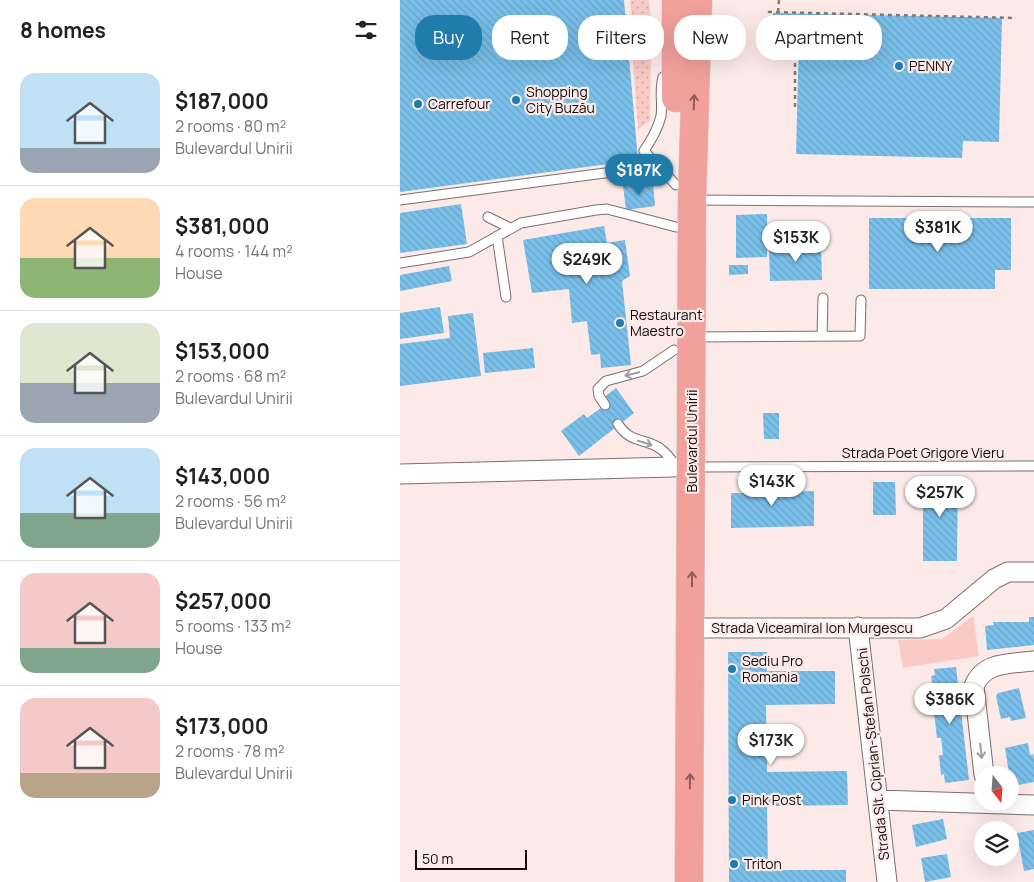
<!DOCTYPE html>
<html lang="en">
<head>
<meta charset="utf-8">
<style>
	body { margin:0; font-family:Manrope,sans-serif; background:#f6f6f6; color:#202124; height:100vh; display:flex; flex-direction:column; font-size:19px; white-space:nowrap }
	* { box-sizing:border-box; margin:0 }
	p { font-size:16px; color:#757577 }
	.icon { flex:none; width:28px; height:28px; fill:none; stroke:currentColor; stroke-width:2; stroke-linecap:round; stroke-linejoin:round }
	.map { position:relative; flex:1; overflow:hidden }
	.side { display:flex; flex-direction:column; background:#fff; width:400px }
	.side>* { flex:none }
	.banner { position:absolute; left:15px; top:15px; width:475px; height:45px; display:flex; gap:10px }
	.needle { width:32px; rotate:163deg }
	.controls { position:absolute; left:574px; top:766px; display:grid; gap:10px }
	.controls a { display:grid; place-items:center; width:45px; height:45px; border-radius:50%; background:#fff; box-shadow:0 5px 20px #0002; font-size:25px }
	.scale { position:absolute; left:15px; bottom:12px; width:112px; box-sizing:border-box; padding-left:5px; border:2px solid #120c0c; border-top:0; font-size:14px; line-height:18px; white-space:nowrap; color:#120c0c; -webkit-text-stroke:4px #fbeae8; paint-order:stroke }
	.price { position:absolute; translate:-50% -42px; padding:0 11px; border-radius:18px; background:#fff; color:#222; font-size:16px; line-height:32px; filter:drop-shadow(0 1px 2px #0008) }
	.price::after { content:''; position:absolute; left:50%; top:30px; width:15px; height:11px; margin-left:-8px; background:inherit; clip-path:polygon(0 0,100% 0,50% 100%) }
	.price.active { background:#207caa; color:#fff }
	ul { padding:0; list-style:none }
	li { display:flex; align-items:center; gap:15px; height:125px; padding:0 20px }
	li+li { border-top:1px solid #e0e0e0 }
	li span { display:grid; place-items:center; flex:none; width:140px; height:100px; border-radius:15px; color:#555 }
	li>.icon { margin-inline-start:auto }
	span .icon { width:60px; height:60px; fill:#fffc; stroke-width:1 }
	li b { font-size:21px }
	h2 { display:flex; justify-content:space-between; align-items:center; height:60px; padding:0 20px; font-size:21px }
	.tag { padding:0 18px; border-radius:20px; background:#fff; box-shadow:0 5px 20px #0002; font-size:18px; line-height:45px }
	.tag.active { background:#207caa; color:#fff }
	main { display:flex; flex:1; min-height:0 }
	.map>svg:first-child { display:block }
</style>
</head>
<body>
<main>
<section class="side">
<h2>8 homes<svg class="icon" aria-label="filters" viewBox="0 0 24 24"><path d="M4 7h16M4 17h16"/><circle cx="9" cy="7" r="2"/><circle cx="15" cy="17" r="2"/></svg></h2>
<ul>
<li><span style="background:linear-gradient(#bfe0f5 75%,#9aa5b1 0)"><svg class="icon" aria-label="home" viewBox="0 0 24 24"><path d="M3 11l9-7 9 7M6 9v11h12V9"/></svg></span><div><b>$187,000</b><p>2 rooms · 80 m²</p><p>Bulevardul Unirii</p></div></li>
<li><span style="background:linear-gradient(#ffd9b3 60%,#8fb573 0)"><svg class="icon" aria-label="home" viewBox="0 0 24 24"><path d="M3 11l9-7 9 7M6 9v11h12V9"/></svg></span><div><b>$381,000</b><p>4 rooms · 144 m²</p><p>House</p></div></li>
<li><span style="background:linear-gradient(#dfe7d0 60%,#9aa5b1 0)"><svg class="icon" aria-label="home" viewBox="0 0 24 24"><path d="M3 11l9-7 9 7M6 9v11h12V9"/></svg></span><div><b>$153,000</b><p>2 rooms · 68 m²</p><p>Bulevardul Unirii</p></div></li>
<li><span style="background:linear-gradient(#bfe0f5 65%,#7fa58c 0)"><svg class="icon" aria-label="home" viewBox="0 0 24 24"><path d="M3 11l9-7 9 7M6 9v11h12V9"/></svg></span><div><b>$143,000</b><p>2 rooms · 56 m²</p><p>Bulevardul Unirii</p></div></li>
<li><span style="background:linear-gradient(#f6c9c9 75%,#7fa58c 0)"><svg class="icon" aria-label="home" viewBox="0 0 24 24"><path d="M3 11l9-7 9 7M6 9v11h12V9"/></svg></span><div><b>$257,000</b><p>5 rooms · 133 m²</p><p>House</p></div></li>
<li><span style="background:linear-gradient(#f6c9c9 75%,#b9a48a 0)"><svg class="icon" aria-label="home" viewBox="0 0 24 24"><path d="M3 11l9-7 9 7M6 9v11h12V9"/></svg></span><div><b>$173,000</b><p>2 rooms · 78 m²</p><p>Bulevardul Unirii</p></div></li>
</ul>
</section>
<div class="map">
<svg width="634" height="882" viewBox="0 0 634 882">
	<defs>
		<pattern id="grass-dots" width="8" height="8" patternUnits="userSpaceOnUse" patternTransform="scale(1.25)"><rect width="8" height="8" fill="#facbc6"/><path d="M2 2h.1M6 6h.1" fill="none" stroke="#d5ada9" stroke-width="1.8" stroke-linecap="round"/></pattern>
		<pattern id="building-back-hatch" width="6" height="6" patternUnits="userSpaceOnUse" patternTransform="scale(1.25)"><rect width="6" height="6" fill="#7ac0ea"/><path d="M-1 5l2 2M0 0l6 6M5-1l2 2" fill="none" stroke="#68a4c8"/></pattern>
	</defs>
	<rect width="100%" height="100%" fill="#fbeae8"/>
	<!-- grass -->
	<path fill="url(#grass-dots)" d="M230,0H249L251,24L233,25Z
		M251,48L250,121L238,129L232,50Z"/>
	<!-- park -->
	<path fill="#facbc6" d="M573,616L579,656L503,668L498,640L542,639Z"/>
	<!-- building -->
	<path fill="url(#building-back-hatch)" d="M0,0H224L238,160L0,192Z
		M373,13L602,18L599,142L563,141L562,158L396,154L399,37L372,36Z
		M253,183L255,206L226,210L223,186Z
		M61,204L67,244L0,253V213Z
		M367,214V257L336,258V215Z
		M469,218H611V270H595V289H469Z
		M204,226L207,243L225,240L230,276L222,281L231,365L201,368L200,354L191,355L187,321L172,323L169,289L132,293L123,240Z
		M421,246L422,280L370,281L369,247Z
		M329,265H348V274L329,275Z
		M49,266L52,281L0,291V275Z
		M40,307L44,333L0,339V313Z
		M73,313L81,376L0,386V344L50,338L48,316Z
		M133,348L135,368L85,373L83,353Z
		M216,388L234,413L179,456L161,431L184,414L187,418L208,403L203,398Z
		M363,413H379V439H364Z
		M523,476H558L557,561H523Z
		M386,478V492L414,491V526L331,528V493H358L357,479Z
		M473,482H495L496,515H473Z
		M629,617H634V645L587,650L585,626L594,625L593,622H629Z
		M328,652H367V671H435V704L366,705L367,772L447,771L448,805L367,806L368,870H446V882H329Z
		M556,667L569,780L545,783L544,774L541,775L539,755H543L541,738H537L534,713L539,712L538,702H535L531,676L535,675L534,669Z
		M619,688L626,718L611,721L610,717L601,719L596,696L598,693Z
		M628,743L630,755L633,754L634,759V782L611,786L605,748Z
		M543,819L547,839L516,847L512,825Z
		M634,830V869L624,871L617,833Z
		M547,854L551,877L525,882L521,858Z"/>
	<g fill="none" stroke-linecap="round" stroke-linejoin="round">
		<!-- service casing -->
		<g stroke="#7d6f6d" stroke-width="11">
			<path id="service" d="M269,74L263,77C259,91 263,103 261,116C258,129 251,140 244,151L276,185
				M0,200L258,166
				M294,200L634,202
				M88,217L110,228
				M97,236L106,297
				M0,263L69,252L121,223L196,210L207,209L276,227
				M422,336L423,298
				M294,337L460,336L461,300
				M205,405L199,396L198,389L206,381L243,371L274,350
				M218,424C231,445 247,437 262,450C266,453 270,458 273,462
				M295,467L634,466"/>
		</g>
		<!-- minor casing -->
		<g stroke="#7d6f6d" stroke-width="21">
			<path id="minor" d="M0,474L273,467
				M458,627L487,882
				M292,628H520L546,619L594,579L608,572H634
				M584,775L574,686C584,661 611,664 634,661
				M478,800L634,805"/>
		</g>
		<!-- primary casing -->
		<g stroke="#d0cece" stroke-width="29">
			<path id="primary" d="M276,98V0
				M289,882L292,200L298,0"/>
		</g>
		<!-- path -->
		<path stroke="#847877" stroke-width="2.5" stroke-dasharray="4 4" stroke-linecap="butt" d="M378,12L379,0
			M395,107V44L368,43L369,12L616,18"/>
		<!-- service -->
		<use href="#service" stroke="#fff" stroke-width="9"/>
		<!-- minor -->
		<use href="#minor" stroke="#fff" stroke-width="19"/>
		<!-- primary -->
		<use href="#primary" stroke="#f2a09c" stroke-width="28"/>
	</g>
	<!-- one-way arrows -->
	<defs><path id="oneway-shaft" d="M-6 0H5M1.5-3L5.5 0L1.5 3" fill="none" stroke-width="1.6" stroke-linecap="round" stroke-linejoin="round" transform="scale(1.25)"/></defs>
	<g stroke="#8d5d5b">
		<use href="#oneway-shaft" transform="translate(294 102) rotate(-88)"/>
		<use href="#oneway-shaft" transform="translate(292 579) rotate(-90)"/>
		<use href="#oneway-shaft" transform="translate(290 781) rotate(-89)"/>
	</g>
	<g stroke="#a09e9e">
		<use href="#oneway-shaft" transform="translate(232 374) rotate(166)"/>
		<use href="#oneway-shaft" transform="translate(245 443) rotate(17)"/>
		<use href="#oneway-shaft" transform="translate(581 751) rotate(84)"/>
	</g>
	<!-- markers -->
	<g fill="#207caa" stroke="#fbeae8" stroke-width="2">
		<circle cx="499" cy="66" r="5"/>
		<circle cx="116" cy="100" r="5"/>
		<circle cx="18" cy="104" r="5"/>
		<circle cx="220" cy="323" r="5"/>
		<circle cx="332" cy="669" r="5"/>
		<circle cx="332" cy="800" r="5"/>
		<circle cx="334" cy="864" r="5"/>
	</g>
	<g text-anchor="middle" stroke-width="4.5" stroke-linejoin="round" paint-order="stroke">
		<!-- poi labels -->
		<g font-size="14" fill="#120c0c" stroke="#fbeae8" text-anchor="start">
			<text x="509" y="71">PENNY</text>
			<text x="126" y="97">Shopping<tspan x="126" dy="16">City Buzău</tspan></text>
			<text x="28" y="109">Carrefour</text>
			<text x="230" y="320">Restaurant<tspan x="230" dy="16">Maestro</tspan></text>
			<text x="342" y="666">Sediu Pro<tspan x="342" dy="16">Romania</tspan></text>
			<text x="342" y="805">Pink Post</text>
			<text x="344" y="869">Triton</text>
		</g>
		<!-- street labels -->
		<g font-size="14" fill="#120c0c" stroke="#fbeae8">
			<text transform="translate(292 441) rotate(-90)" y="5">Bulevardul Unirii</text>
			<text x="523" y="458">Strada Poet Grigore Vieru</text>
			<text x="412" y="633">Strada Viceamiral Ion Murgescu</text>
			<text transform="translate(473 754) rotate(-96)" y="5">Strada Slt. Ciprian-Ștefan Polschi</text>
		</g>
	</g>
</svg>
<div class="controls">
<a><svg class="needle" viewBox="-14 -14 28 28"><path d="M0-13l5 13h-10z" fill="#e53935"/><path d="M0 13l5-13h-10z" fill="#757577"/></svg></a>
<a><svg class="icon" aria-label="layers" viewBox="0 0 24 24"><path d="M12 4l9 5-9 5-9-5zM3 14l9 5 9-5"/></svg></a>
</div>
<div class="scale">50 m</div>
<b class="price active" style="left:239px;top:196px">$187K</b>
<b class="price" style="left:538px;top:253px">$381K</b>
<b class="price" style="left:396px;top:263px">$153K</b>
<b class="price" style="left:187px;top:285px">$249K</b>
<b class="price" style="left:372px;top:507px">$143K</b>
<b class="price" style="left:540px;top:518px">$257K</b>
<b class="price" style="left:550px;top:725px">$386K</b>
<b class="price" style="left:371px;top:766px">$173K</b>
<div class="banner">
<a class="tag active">Buy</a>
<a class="tag">Rent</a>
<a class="tag">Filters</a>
<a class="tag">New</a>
<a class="tag">Apartment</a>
</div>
</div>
</main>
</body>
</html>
